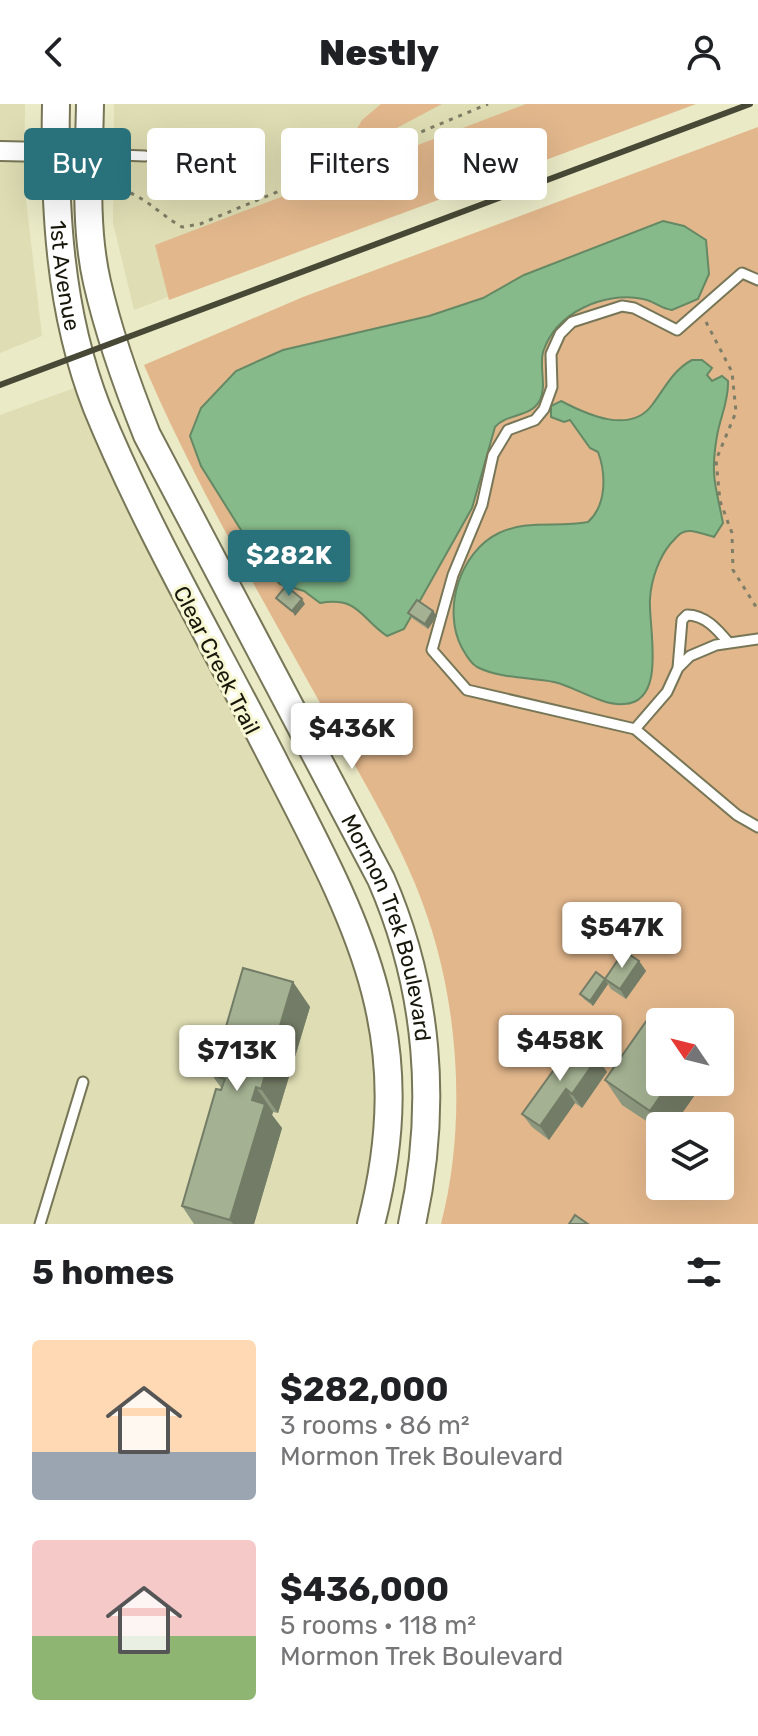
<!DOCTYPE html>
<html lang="en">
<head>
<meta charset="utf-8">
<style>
	body { margin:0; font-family:Rubik,sans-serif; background:#f2f2f2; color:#202124; height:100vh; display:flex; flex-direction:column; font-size:30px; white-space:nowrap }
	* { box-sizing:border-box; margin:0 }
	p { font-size:26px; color:#757577 }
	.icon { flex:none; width:44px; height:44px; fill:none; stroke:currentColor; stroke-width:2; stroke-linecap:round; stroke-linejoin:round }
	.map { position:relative; height:1120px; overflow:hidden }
	.drawer { display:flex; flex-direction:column; background:#fff; flex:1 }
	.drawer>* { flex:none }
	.top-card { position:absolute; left:24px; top:24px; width:710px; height:72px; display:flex; gap:16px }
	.needle { width:52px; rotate:305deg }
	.tools { position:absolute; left:646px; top:904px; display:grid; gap:16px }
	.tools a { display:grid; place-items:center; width:88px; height:88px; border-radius:8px; background:#fff; box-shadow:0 8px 32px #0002; font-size:40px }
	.price { position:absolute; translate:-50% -68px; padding:0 18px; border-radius:8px; background:#fff; color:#222; font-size:26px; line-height:52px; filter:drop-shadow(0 2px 4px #0008) }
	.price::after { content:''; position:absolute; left:50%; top:48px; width:24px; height:18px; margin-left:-12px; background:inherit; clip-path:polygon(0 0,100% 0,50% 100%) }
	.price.on { background:#29717b; color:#fff }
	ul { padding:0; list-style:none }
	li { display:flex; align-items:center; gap:24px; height:200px; padding:0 32px }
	li span { display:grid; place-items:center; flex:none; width:224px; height:160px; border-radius:8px; color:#555 }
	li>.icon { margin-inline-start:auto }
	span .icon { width:96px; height:96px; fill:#fffc; stroke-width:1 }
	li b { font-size:34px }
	h2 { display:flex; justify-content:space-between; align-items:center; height:96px; padding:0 32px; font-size:34px }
	.chip { padding:0 28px; border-radius:8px; background:#fff; box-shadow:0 8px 32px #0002; font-size:28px; line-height:72px }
	.chip.on { background:#29717b; color:#fff }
	header { display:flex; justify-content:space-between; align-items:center; height:104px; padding:0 32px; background:#fff; font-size:36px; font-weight:800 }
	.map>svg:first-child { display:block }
</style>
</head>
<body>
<header><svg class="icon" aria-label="back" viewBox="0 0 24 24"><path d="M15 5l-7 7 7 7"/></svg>Nestly<svg class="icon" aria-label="person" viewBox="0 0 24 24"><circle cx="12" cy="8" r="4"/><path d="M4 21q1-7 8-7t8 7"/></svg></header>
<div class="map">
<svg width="758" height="1120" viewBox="0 0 758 1120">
	<rect width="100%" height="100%" fill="#eaeac7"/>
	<!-- built -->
	<path fill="#deddb3" d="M0,0H25L24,79L42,232L0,249Z
		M114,0H681L134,206L113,119Z
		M80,282L339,804L373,923L378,1023L361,1120H0V311Z"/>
	<!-- green -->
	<path fill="#e2b78c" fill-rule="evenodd" d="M381,0H442L340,54L362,16Z
		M526,0H696L169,196L155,141Z
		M758,23V1120H441C465,1028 460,918 432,827C410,753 366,682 329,615C264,498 197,384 144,261L303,193ZM660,918H720V978H660ZM660,1022H720V1082H660Z"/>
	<!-- water -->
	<path fill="#86ba8a" stroke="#658964" stroke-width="2" d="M663,117L684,122L706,136L709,170L698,195L672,206C661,205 654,197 643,195C605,187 556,208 543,248C539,263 547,282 540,296C531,314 507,309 495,323L472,404L404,525L387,532C361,515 359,492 320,499L304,487L280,480L266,466L201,362L190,332L201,304L236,267L283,246L429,212L483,194L524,171Z
		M692,256H702L712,264L707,271L712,277L722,272L728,277C729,297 720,313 717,332C710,372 716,383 723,419L714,433C707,431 698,428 691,427C681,426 677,433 671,439C659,453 651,476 650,495C648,522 668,598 624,600C602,602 576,583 554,578C529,573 501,575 477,563C470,559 466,551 462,544C442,507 459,448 499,429C529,415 557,424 588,418C607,401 606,369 598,348L590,344L570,316L564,318L551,313V302L561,297C586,310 630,331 652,301C665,284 673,266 692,256Z"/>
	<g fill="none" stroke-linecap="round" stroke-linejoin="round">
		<!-- lane casing -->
		<g stroke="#777657" stroke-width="13">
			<path id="lane" d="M92,50L145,52
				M758,176L742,169L677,226L634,204L622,202L572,218L560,230L551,250L552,283L544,305L535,316L508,326L493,351L482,401L453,471L432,546L467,586L635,625L737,711L758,723
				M678,564L682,516L687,511C705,511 717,525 728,538
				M635,625L667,588L678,564L690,552L716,541L758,535
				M40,1120L83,978"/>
		</g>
		<!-- street casing -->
		<g stroke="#777657" stroke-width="22">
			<path id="street" d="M0,47L89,49"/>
		</g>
		<!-- secondary casing -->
		<g stroke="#777657" stroke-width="30">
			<g id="secondary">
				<path id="s1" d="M56,0C54,103 59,207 97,304C147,426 216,543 276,661C360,824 420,931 371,1120"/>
				<path id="s2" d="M90,0C89,59 84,121 97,178C109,231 127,281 147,331L381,775C429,885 438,1003 412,1120"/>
			</g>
		</g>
		<!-- path -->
		<path stroke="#7e7e66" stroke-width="3" stroke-dasharray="4 6" stroke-linecap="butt" d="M111,84C141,87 157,109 182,123L200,120L488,0
			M706,218L732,268L736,308L716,356L720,397L732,429L733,466L758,506"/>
		<!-- lane -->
		<use href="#lane" stroke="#fff" stroke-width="9"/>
		<!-- street -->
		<use href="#street" stroke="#fff" stroke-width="18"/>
		<!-- secondary -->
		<use href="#secondary" stroke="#fff" stroke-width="26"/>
		<!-- rail -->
		<path stroke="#484836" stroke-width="6" d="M0,281L750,0"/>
	</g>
	<!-- wall -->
	<path fill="#8d987e" d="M408,509L437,512L428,525L412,514Z
		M639,857L646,867L626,895L611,885L608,880L593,902L584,895L580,890L605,875Z
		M293,878L310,903L278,1009L273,1008L272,1011L282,1024L254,1120H194L182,1102L222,985L212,971Z
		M597,954L607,968L582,1004L575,999L549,1036L532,1023L522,1010Z
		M605,976L660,978H704L673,1022H660V1026L622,1001Z"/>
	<!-- shaded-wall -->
	<path fill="#737c66" d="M302,495L305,500L295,512L292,507Z
		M433,507L437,512L428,525L425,520Z
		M639,857L646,867L626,895L620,885Z
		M605,876L608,880L593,902L590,897Z
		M293,878L310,903L278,1009L261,985Z
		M597,954L607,968L582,1004L572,990Z
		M670,978H704L673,1022H660L650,1007Z
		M256,983L273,1008L272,1011L282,1024L254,1120H233L230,1116L252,996Z
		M566,985L575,999L549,1036L540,1022Z"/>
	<!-- building -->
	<path fill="#a4b192" stroke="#737c66" stroke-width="2" d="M286,482L302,495L292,507L276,494Z
		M417,496L433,507L425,520L408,509Z
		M624,847L639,857L620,885L605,875Z
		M243,864L293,878L261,985L256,983L252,996L265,1000L230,1116L182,1102L216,985L221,986L225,975L212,971Z
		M596,868L605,875L590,897L580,890Z
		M654,906L672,918H660V978H670L650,1007L605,976Z
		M574,938L597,954L572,990L566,985L540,1022L522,1010Z
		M575,1111L588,1120H569Z"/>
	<g text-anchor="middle" stroke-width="6" stroke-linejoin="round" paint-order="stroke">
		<!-- street labels -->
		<g font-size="22" fill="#17160a" stroke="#f7f7d4">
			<text dy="8" stroke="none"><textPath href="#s1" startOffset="172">1st Avenue</textPath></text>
			<text transform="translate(217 556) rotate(63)" y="8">Clear Creek Trail</text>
			<text dy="8" stroke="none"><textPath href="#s2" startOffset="890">Mormon Trek Boulevard</textPath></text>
		</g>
	</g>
</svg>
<div class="tools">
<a><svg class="needle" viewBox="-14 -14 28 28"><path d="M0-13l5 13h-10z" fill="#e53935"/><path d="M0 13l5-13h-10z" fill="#757577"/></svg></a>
<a><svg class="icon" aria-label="layers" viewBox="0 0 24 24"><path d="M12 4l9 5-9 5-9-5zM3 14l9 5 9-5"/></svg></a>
</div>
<b class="price on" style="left:289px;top:494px">$282K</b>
<b class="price" style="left:352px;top:667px">$436K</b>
<b class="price" style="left:622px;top:866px">$547K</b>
<b class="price" style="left:560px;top:979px">$458K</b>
<b class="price" style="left:237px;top:989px">$713K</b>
<div class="top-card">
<a class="chip on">Buy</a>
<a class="chip">Rent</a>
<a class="chip">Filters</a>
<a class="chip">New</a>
</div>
</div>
<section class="drawer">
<h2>5 homes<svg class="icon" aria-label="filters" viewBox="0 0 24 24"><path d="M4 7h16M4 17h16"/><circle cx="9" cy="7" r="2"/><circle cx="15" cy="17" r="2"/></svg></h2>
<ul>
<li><span style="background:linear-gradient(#ffd9b3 70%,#9aa5b1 0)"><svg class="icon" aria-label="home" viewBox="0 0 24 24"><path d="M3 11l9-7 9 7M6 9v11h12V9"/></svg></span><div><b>$282,000</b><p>3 rooms · 86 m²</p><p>Mormon Trek Boulevard</p></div></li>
<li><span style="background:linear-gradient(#f6c9c9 60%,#8fb573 0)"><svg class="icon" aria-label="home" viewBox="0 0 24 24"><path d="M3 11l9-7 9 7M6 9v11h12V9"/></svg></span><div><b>$436,000</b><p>5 rooms · 118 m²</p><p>Mormon Trek Boulevard</p></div></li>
</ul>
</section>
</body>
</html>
